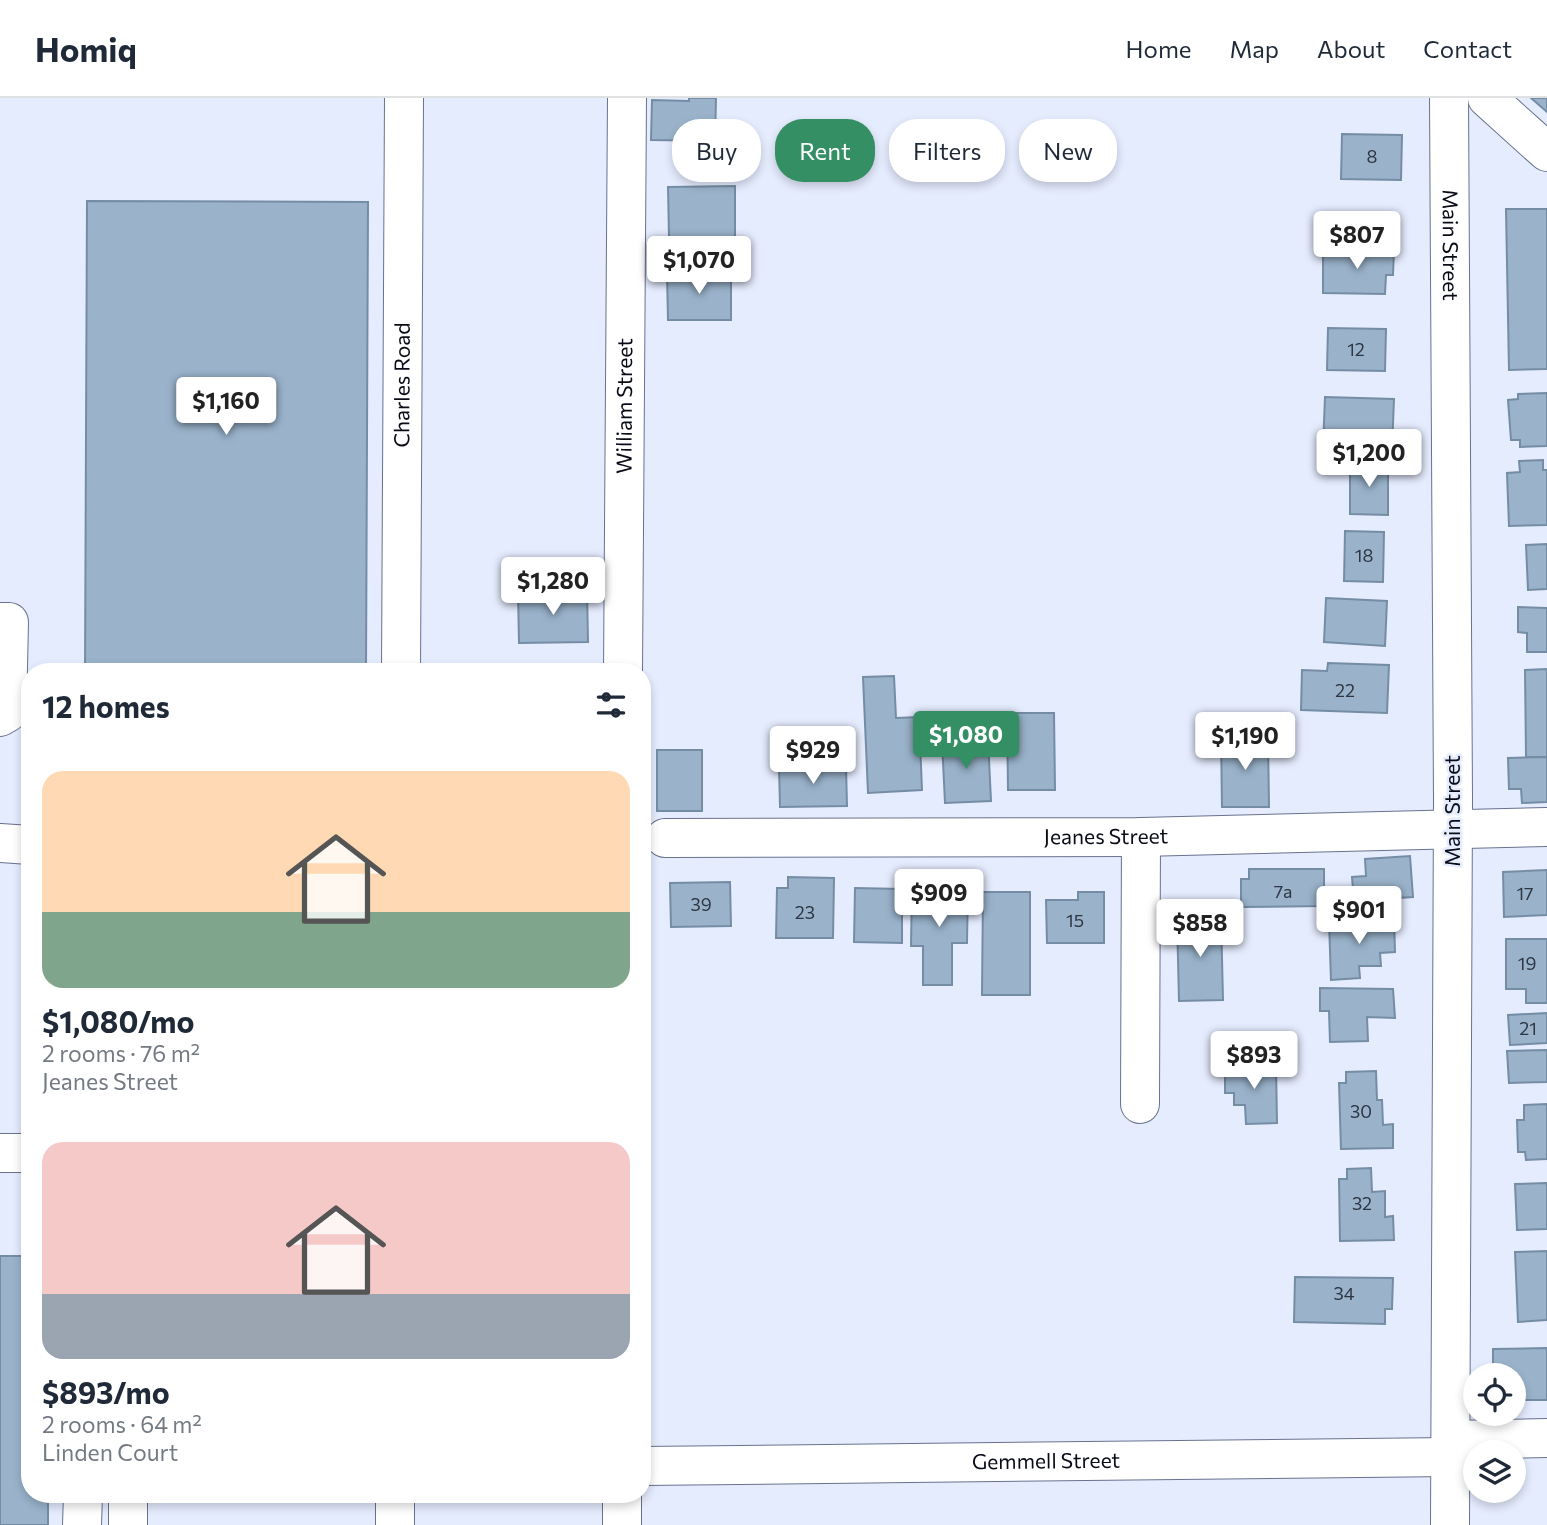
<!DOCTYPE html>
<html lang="en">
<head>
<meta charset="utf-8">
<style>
	body { margin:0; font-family:Commissioner,sans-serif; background:#f6f6f7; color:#1f2937; height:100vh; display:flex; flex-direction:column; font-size:26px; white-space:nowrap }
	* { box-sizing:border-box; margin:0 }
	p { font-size:23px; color:#747a83 }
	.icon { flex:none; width:38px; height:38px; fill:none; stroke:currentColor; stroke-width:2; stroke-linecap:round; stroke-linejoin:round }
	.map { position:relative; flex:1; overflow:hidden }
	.drawer { position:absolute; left:21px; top:565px; width:630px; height:840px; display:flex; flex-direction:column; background:#fff; border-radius:28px; box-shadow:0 4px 10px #0003 }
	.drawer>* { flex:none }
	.guide { position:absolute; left:672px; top:21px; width:665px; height:63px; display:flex; gap:14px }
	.tools { position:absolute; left:1463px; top:1265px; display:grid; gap:14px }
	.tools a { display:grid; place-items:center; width:63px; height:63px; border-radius:50%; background:#fff; box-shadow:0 4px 10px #0003; font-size:35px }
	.price { position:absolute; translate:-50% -60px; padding:0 16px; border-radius:7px; background:#fff; color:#222; font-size:23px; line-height:46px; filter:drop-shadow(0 2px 4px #0008) }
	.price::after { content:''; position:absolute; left:50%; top:42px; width:21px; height:16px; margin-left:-10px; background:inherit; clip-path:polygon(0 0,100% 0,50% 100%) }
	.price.selected { background:#358f64; color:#fff }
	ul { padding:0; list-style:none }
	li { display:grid; align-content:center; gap:14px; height:371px; padding:0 21px }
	li span { display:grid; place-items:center; height:217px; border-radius:21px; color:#555 }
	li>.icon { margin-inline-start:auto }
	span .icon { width:126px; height:126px; fill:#fffc; stroke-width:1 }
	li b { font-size:30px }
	h2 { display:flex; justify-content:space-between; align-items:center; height:84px; padding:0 21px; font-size:30px }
	.chip { padding:0 24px; border-radius:28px; background:#fff; box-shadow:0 4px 10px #0003; font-size:24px; line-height:63px }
	.chip.selected { background:#358f64; color:#fff }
	header { display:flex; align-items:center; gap:42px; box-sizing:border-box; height:98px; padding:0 35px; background:#fff; border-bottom:2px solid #e0e1e3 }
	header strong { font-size:33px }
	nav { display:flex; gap:38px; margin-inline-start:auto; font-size:24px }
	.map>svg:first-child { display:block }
</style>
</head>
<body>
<header>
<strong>Homiq</strong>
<nav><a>Home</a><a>Map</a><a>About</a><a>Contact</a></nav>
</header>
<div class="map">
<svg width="1547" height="1427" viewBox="0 0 1547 1427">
	<rect width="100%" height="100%" fill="#e5ecfe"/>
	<!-- building -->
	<path fill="#9ab3cb" stroke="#758da4" stroke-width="2" d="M689,0H716L715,43L651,42L652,2L689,3Z
		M1531,0H1547V14Z
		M1342,36L1402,37L1401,82L1341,81Z
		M735,88V139H669L668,89Z
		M87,103L368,104L366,574H85Z
		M1506,111H1547V271L1509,272Z
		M1323,151L1394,152L1393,177H1386L1385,196L1323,195Z
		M667,175H731V222H668Z
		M1328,230L1386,231L1385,273L1327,272Z
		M1547,295V348L1520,349V342H1511L1508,302L1518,301V296Z
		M1325,299L1394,301L1392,350L1323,349Z
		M1543,362V372H1547V427L1509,428L1507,375L1520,374L1519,363Z
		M1350,365H1388V417L1350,416Z
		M1345,433L1384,434L1383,484L1344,483Z
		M1547,446V491L1528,492L1526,447Z
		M587,492L588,544L519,545L518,494Z
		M1326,500L1387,503L1385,548L1324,544Z
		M1518,509L1547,510V554H1527V535L1518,534Z
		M1328,565L1389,567L1387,615L1301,612L1302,572L1327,573Z
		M1547,571V659H1526L1525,572Z
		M894,578L896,620L919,619L922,692L868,695L863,579Z
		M1007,615H1054L1055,692H1008Z
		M1268,639L1269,709H1222L1221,640Z
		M988,641L991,703L945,705L942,643Z
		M657,652H702V713H657Z
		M1547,659V704L1522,705L1521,691H1509L1508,660Z
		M846,668L847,708L780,709L779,669Z
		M1410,758L1413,799L1354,803L1352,779L1366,778L1365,761Z
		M1249,771H1324V808L1241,809V781H1249Z
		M1547,772V817L1504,819L1503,774Z
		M788,779L834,780L833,840H776L777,790H788Z
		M730,784L731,828L671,829L670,785Z
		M855,790L902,791V845L854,844Z
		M912,790H968L967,845H952V887H923V848H911Z
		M983,794H1030V897H982Z
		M1078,794H1104V845H1047L1046,802H1078Z
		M1221,819L1223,902L1179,903L1177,820Z
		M1394,821L1395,854L1380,855L1381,868H1359L1360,880L1331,882L1329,824Z
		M1506,841H1547V905H1526V891H1506Z
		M1320,890L1393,891L1395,920L1367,919L1368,943L1330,944L1329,913H1320Z
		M1547,915V945L1510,947L1508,917Z
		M1547,952V984L1509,985L1507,953Z
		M1225,967H1276L1277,1025L1246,1026L1245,1007H1234V995H1225Z
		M1376,973L1377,1002H1382L1383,1027L1393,1026V1050L1341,1051L1339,985H1346V974Z
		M1547,1006V1061L1526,1062L1525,1054H1518L1517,1022H1524V1007Z
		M1371,1070L1372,1094L1385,1093V1119L1393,1118L1394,1142L1340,1143L1339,1081H1347V1071Z
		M1547,1085V1131L1517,1132L1515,1086Z
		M1547,1153V1222L1518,1224L1515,1154Z
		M0,1158H30V1396H48V1427H0Z
		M1295,1179L1393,1180L1392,1211H1385V1226L1294,1224Z
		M1547,1250V1302H1514V1278H1493V1251Z"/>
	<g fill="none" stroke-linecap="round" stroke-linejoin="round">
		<!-- minor casing -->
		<g stroke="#68728e" stroke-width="40">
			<g id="minor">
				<path id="s1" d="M1449,0L1453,701L1450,1427"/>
				<path d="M1487,0L1547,54"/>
				<path d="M0,524H9L7,615L0,619"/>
				<path id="s2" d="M401,574L404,0"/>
				<path id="s3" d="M623,574L627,0"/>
				<path id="s4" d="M665,740L1141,739L1547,729"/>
				<path d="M0,745L30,747"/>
				<path d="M1140,1006L1141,739"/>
				<path d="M0,1055H30"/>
				<path d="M1451,1342L1547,1340"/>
				<path id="s5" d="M642,1368L1451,1359"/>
				<path d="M622,1396V1427"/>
				<path d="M82,1427L83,1396"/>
				<path d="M128,1427V1396"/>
				<path d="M395,1427V1396"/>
			</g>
		</g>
		<!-- minor -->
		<use href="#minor" stroke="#fff" stroke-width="38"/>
	</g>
	<g text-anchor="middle" stroke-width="5" stroke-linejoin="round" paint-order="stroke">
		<!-- number labels -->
		<g font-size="18" fill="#2d3643">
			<text x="1372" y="65">8</text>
			<text x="1356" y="258">12</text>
			<text x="1364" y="464">18</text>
			<text x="1345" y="599">22</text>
			<text x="1283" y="800">7a</text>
			<text x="1525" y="802">17</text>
			<text x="701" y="813">39</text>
			<text x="805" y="821">23</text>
			<text x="1075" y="829">15</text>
			<text x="1527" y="872">19</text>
			<text x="1528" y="937">21</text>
			<text x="1361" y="1020">30</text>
			<text x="1362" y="1112">32</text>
			<text x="1344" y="1202">34</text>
		</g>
		<!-- street labels -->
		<g font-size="21" fill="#090c16" stroke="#e5ecfe">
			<text dy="7" stroke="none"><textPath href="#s1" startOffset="147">Main Street</textPath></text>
			<text dy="7" stroke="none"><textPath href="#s2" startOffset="287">Charles Road</textPath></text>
			<text dy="7" stroke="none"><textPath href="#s3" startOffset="266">William Street</textPath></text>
			<text transform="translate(1453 713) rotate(-90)" y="7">Main Street</text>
			<text dy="7" stroke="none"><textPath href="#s4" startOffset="441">Jeanes Street</textPath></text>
			<text dy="7" stroke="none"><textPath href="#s5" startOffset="404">Gemmell Street</textPath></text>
		</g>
	</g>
</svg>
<div class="tools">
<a><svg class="icon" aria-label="locate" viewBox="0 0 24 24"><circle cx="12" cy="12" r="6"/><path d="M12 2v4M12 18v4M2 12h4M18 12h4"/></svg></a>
<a><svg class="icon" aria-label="layers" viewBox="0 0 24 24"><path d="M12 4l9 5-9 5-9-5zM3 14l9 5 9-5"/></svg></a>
</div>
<b class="price" style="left:1357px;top:173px">$807</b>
<b class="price" style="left:699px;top:198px">$1,070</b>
<b class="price" style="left:226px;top:339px">$1,160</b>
<b class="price" style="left:1369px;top:391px">$1,200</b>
<b class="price" style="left:553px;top:519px">$1,280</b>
<b class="price selected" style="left:966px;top:673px">$1,080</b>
<b class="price" style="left:1245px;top:674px">$1,190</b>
<b class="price" style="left:813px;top:688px">$929</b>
<b class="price" style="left:939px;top:831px">$909</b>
<b class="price" style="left:1359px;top:848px">$901</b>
<b class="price" style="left:1200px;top:861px">$858</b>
<b class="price" style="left:1254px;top:993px">$893</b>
<div class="guide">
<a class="chip">Buy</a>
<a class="chip selected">Rent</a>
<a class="chip">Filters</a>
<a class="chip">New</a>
</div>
<section class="drawer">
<h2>12 homes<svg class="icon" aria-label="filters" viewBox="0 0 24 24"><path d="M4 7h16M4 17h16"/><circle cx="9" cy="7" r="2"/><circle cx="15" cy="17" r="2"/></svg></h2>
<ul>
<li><span style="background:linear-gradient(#ffd9b3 65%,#7fa58c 0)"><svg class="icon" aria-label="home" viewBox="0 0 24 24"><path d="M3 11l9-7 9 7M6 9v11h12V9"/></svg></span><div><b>$1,080/mo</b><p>2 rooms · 76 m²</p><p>Jeanes Street</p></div></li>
<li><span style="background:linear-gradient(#f6c9c9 70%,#9aa5b1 0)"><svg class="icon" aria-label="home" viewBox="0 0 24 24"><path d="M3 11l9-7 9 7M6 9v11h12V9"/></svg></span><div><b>$893/mo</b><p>2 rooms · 64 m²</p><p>Linden Court</p></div></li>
</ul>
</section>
</div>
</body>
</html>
